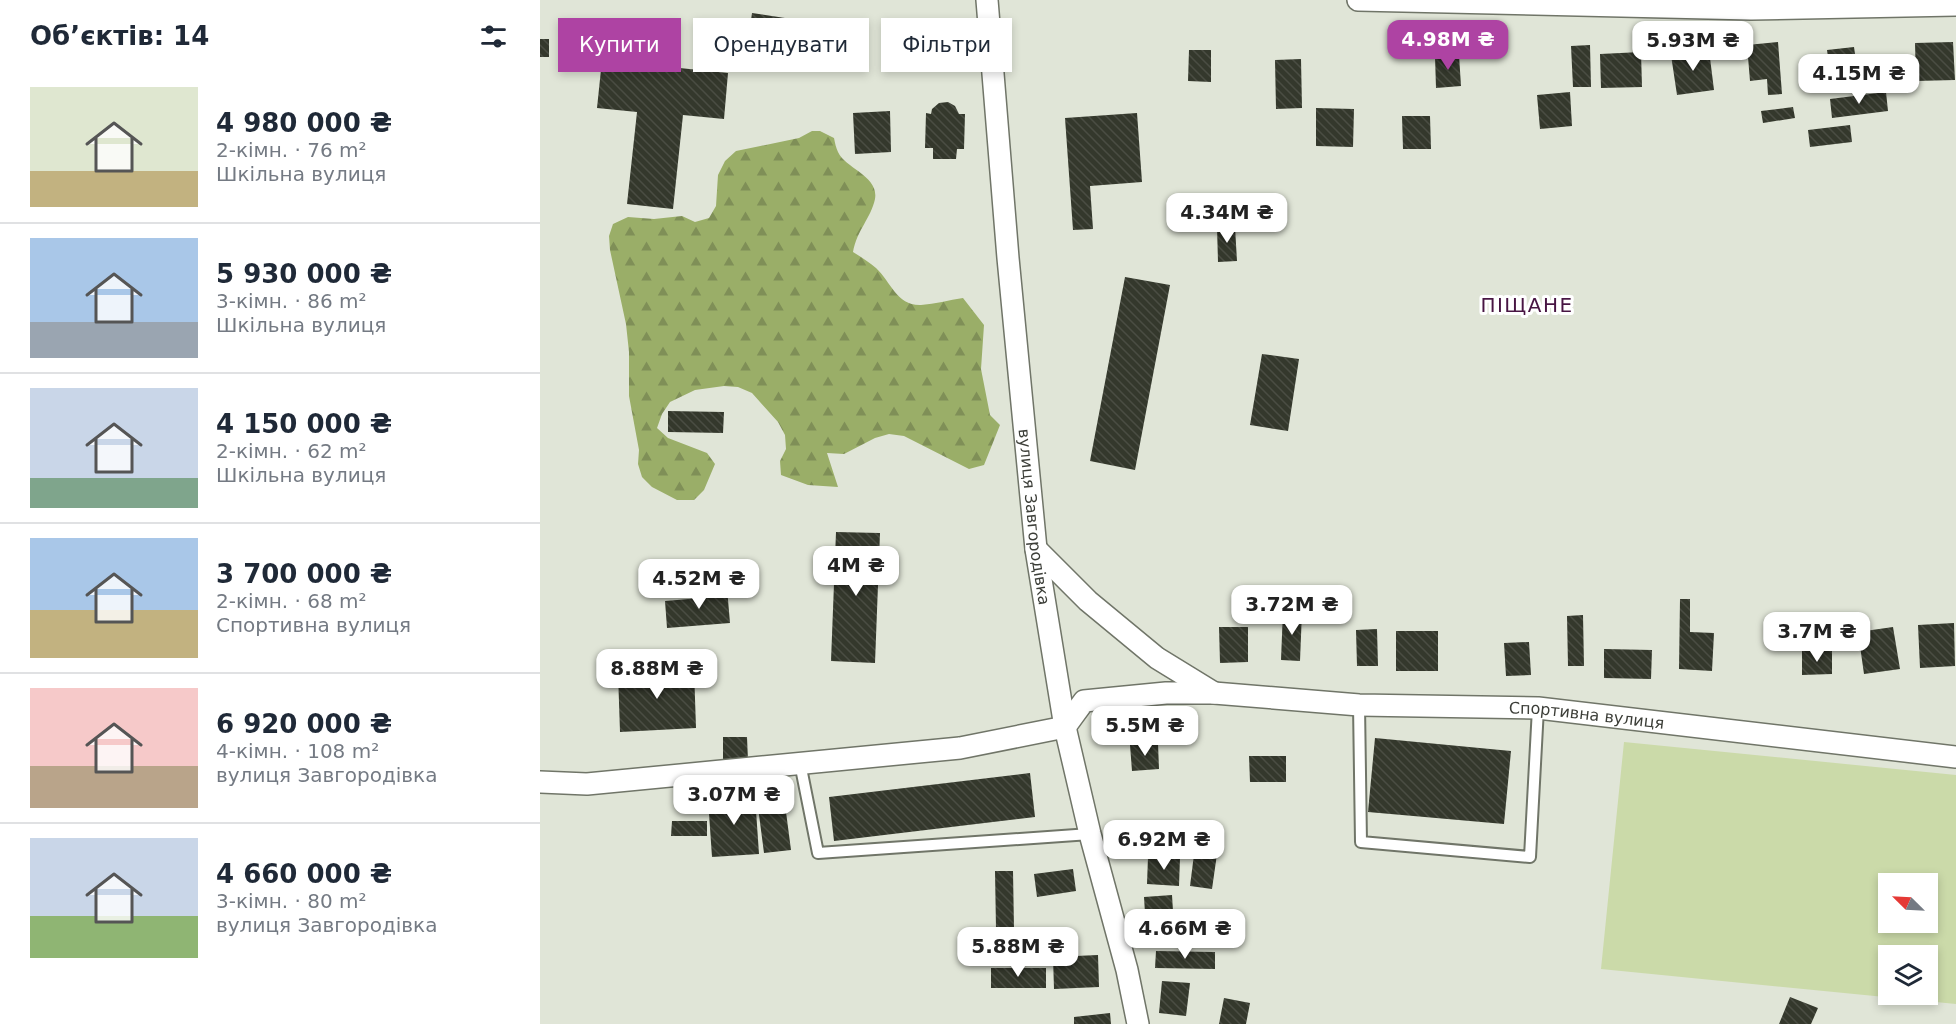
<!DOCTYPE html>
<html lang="uk">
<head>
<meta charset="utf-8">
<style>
	body { margin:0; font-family:"DejaVu Sans",sans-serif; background:#f6f6f7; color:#1f2937; height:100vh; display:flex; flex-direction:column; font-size:22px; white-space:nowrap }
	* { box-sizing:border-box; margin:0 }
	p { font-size:20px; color:#747a83 }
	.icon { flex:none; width:33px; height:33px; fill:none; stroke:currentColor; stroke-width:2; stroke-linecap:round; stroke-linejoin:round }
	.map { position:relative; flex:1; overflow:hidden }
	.drawer { display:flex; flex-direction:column; background:#fff; width:540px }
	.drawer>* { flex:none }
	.hud { position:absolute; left:18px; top:18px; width:570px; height:54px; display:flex; gap:12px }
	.needle { width:39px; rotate:294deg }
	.fabs { position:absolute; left:1338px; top:873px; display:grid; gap:12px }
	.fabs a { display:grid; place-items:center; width:60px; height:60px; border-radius:0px; background:#fff; box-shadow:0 3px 9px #0003; font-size:30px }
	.price { position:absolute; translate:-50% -51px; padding:0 14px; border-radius:12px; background:#fff; color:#222; font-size:20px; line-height:39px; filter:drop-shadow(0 2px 3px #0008) }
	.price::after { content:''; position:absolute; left:50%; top:36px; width:18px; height:14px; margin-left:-9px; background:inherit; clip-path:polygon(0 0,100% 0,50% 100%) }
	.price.active { background:#ae43a3; color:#fff }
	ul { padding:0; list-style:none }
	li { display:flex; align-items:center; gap:18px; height:150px; padding:0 30px }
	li+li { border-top:2px solid #e0e1e3 }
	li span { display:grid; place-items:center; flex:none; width:168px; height:120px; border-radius:0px; color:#555 }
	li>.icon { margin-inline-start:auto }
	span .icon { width:72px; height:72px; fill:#fffc; stroke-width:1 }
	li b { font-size:26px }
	h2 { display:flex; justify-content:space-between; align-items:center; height:72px; padding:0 30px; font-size:26px }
	.pill { padding:0 21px; border-radius:0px; background:#fff; box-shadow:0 3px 9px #0003; font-size:21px; line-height:54px }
	.pill.active { background:#ae43a3; color:#fff }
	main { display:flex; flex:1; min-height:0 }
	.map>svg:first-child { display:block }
</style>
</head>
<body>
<main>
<section class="drawer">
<h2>Об’єктів: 14<svg class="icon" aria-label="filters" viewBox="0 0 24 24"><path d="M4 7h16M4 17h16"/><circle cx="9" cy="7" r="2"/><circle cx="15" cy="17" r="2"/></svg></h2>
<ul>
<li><span style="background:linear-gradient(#dfe7d0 70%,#c2b280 0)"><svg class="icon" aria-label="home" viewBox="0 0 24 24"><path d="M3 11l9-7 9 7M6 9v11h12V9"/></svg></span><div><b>4 980 000 ₴</b><p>2-кімн. · 76 m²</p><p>Шкільна вулиця</p></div></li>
<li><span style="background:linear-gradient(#a9c7e8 70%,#9aa5b1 0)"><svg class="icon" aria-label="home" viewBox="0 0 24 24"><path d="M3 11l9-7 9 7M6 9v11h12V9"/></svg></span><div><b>5 930 000 ₴</b><p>3-кімн. · 86 m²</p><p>Шкільна вулиця</p></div></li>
<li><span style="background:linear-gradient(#c9d6e8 75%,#7fa58c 0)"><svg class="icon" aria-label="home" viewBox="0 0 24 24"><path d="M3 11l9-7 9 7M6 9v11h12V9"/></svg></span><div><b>4 150 000 ₴</b><p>2-кімн. · 62 m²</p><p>Шкільна вулиця</p></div></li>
<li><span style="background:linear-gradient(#a9c7e8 60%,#c2b280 0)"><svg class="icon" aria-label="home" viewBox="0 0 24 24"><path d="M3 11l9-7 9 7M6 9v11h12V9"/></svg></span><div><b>3 700 000 ₴</b><p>2-кімн. · 68 m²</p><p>Спортивна вулиця</p></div></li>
<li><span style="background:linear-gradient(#f6c9c9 65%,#b9a48a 0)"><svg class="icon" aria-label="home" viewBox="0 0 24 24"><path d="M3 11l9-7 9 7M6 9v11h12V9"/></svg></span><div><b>6 920 000 ₴</b><p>4-кімн. · 108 m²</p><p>вулиця Завгородівка</p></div></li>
<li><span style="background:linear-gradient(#c9d6e8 65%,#8fb573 0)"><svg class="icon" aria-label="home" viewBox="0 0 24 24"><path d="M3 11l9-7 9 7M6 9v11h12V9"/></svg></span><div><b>4 660 000 ₴</b><p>3-кімн. · 80 m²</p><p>вулиця Завгородівка</p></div></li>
</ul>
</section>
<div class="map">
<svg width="1416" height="1024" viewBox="0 0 1416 1024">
	<defs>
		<pattern id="forest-firs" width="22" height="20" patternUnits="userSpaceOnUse" patternTransform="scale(1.5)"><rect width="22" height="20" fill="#9aae68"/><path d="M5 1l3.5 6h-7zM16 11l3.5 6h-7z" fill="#7f8f57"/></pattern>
		<pattern id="building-back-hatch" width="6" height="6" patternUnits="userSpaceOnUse" patternTransform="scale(1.5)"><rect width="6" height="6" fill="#34382c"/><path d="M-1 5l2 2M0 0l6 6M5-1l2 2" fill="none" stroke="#4a4d43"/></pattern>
	</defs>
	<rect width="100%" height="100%" fill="#e0e5d7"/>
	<!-- forest -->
	<path fill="url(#forest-firs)" d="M272,131H280L294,138C295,143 296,148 298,152C306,169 339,176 335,199C331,218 317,230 313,252C321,257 329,262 336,268C351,282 357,306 381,305C395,304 409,300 423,298L444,325L441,369L450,415L460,425L444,465L429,469L364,436L349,434L335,438L304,454L287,453L298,487L268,485L241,475L240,461L246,449L245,435L238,422L212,393L198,387L184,386L155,390L130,402L122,414L117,428L128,438L167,453L175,464L164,490L154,500H137L112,487L102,477L98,464L99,450L89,396V352L86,324L70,250L69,236L73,224L88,217L114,219L142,216L155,222L169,218L176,206L178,175L185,161L196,151L259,138Z"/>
	<!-- garden -->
	<path fill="#cbdaa9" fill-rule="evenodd" d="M1084,742L1416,775V1004L1061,969ZM1348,884H1388V922H1348ZM1348,956H1388V994H1348Z"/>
	<!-- building -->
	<path fill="url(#building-back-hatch)" d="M212,13L245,18L239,61L206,56Z
		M255,19L291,21L288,66L252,63Z
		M0,39H9V57H0Z
		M1238,42L1242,94L1228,95L1227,79L1210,81L1207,45Z
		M1413,42L1415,80L1376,81L1375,43Z
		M1050,45L1051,87H1033L1031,46Z
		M1314,47L1319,82L1292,86L1287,50Z
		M649,50H671V82L648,81Z
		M1169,50L1174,90L1137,95L1131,55Z
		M1101,52L1102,87L1061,88L1060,54Z
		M919,55L921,86L896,88L895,56Z
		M761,59L762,108L736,109L735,60Z
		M62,60L188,73L184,119L143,115L133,209L87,204L97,112L57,108Z
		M1030,92L1032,126L1000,129L997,95Z
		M1346,92L1348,111L1292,118L1290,99Z
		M408,102L415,106L419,114H425L424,149H417L416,159H393V148H385L386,113L391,114L392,109L399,103Z
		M1253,107L1255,118L1223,123L1221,111Z
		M776,108L814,109L813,147L776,146Z
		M350,111L351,152L315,154L313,113Z
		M597,113L602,182L550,186L553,229L533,230L525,118Z
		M862,116H890L891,149H863Z
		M1310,125L1312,142L1270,147L1268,130Z
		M677,227H695L697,261L678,262Z
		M585,277L630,285L595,470L550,461Z
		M722,354L759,359L748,431L710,425Z
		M128,411L184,412L183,433L128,432Z
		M296,532L340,533L335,663L291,661Z
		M187,588L190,623L127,628L125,601L161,598L160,590Z
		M1140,599H1150V632L1174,633L1172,671L1139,669Z
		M743,610L762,611L760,661L741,660Z
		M1043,615L1044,666H1028L1027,616Z
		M1414,623L1415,666L1380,668L1378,625Z
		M679,627H708V662L680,663Z
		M1353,627L1360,669L1324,674L1318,632Z
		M837,629L838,666H817L816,630Z
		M856,631H898V671H856Z
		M989,642L991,675L966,676L964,643Z
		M1064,649L1112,650L1111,679L1064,678Z
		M1262,651H1292V674L1262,675Z
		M154,669L156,728L80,732L78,673Z
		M183,737H207L208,761H183Z
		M835,738L971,751L964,824L828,812Z
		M618,743L619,769L592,771L590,745Z
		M709,756H746V782H710Z
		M490,773L495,817L294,841L289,797Z
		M243,789L251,850L224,853L216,792Z
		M215,796L219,854L172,857L168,799Z
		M132,821H167V836H131Z
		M658,823L681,826L672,889L650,886Z
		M608,857L640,858L639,886L607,884Z
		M533,869L536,891L497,897L494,874Z
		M455,871H473L474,929H456Z
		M632,895L634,927L606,929L604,897Z
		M433,933L459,935L458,950L432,949Z
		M616,951L675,952V969L615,968Z
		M558,955L559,987L514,989L513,957Z
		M451,968H506V988H451Z
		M622,981L650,983L646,1016L619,1013Z
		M1250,997L1278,1008L1271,1024H1239Z
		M684,998L710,1003L706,1024H679Z
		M570,1013L571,1024H534V1017Z"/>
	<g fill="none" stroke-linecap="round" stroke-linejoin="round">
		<!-- lane casing -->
		<g stroke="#707568" stroke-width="14">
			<path id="lane" d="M819,705L821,842L990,857L998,708
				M260,763L278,853L550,834"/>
		</g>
		<!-- street casing -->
		<g stroke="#707568" stroke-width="24">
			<g id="street">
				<path id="s1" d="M447,0L468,258L496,549L525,727L550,834L587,970L598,1024"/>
				<path d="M818,0L1211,9L1416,5"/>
				<path d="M496,549L548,601L617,658L674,693"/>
				<path id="s2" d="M0,782L47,784L420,748L525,727L544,701L626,693H674L819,705L998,708L1416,757"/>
			</g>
		</g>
		<!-- lane -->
		<use href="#lane" stroke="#fff" stroke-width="10"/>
		<!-- street -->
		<use href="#street" stroke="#fff" stroke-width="21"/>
	</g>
	<g text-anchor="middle" stroke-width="6" stroke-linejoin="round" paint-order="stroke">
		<!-- street labels -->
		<g font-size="16" fill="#3c3e38" stroke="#fff">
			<text dy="6" stroke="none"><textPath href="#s1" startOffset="519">вулиця Завгородівка</textPath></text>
			<text dy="6" stroke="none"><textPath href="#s2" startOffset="1065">Спортивна вулиця</textPath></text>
		</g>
		<!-- quarter labels -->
		<g font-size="20" letter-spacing="1.5" fill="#481543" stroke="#fff">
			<text x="987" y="312">ПІЩАНЕ</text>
		</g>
	</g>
</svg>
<div class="fabs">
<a><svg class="needle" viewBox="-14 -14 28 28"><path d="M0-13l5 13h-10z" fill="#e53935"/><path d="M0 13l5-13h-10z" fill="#747a83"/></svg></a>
<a><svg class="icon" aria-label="layers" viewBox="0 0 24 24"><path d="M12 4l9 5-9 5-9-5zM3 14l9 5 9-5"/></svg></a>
</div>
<b class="price active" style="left:908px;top:71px">4.98M ₴</b>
<b class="price" style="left:1153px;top:72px">5.93M ₴</b>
<b class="price" style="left:1319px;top:105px">4.15M ₴</b>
<b class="price" style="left:687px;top:244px">4.34M ₴</b>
<b class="price" style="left:316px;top:597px">4M ₴</b>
<b class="price" style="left:159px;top:610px">4.52M ₴</b>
<b class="price" style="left:752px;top:636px">3.72M ₴</b>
<b class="price" style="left:1277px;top:663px">3.7M ₴</b>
<b class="price" style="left:117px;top:700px">8.88M ₴</b>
<b class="price" style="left:605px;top:757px">5.5M ₴</b>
<b class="price" style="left:194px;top:826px">3.07M ₴</b>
<b class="price" style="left:624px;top:871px">6.92M ₴</b>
<b class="price" style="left:645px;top:960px">4.66M ₴</b>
<b class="price" style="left:478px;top:978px">5.88M ₴</b>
<div class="hud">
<a class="pill active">Купити</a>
<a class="pill">Орендувати</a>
<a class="pill">Фільтри</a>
</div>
</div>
</main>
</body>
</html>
